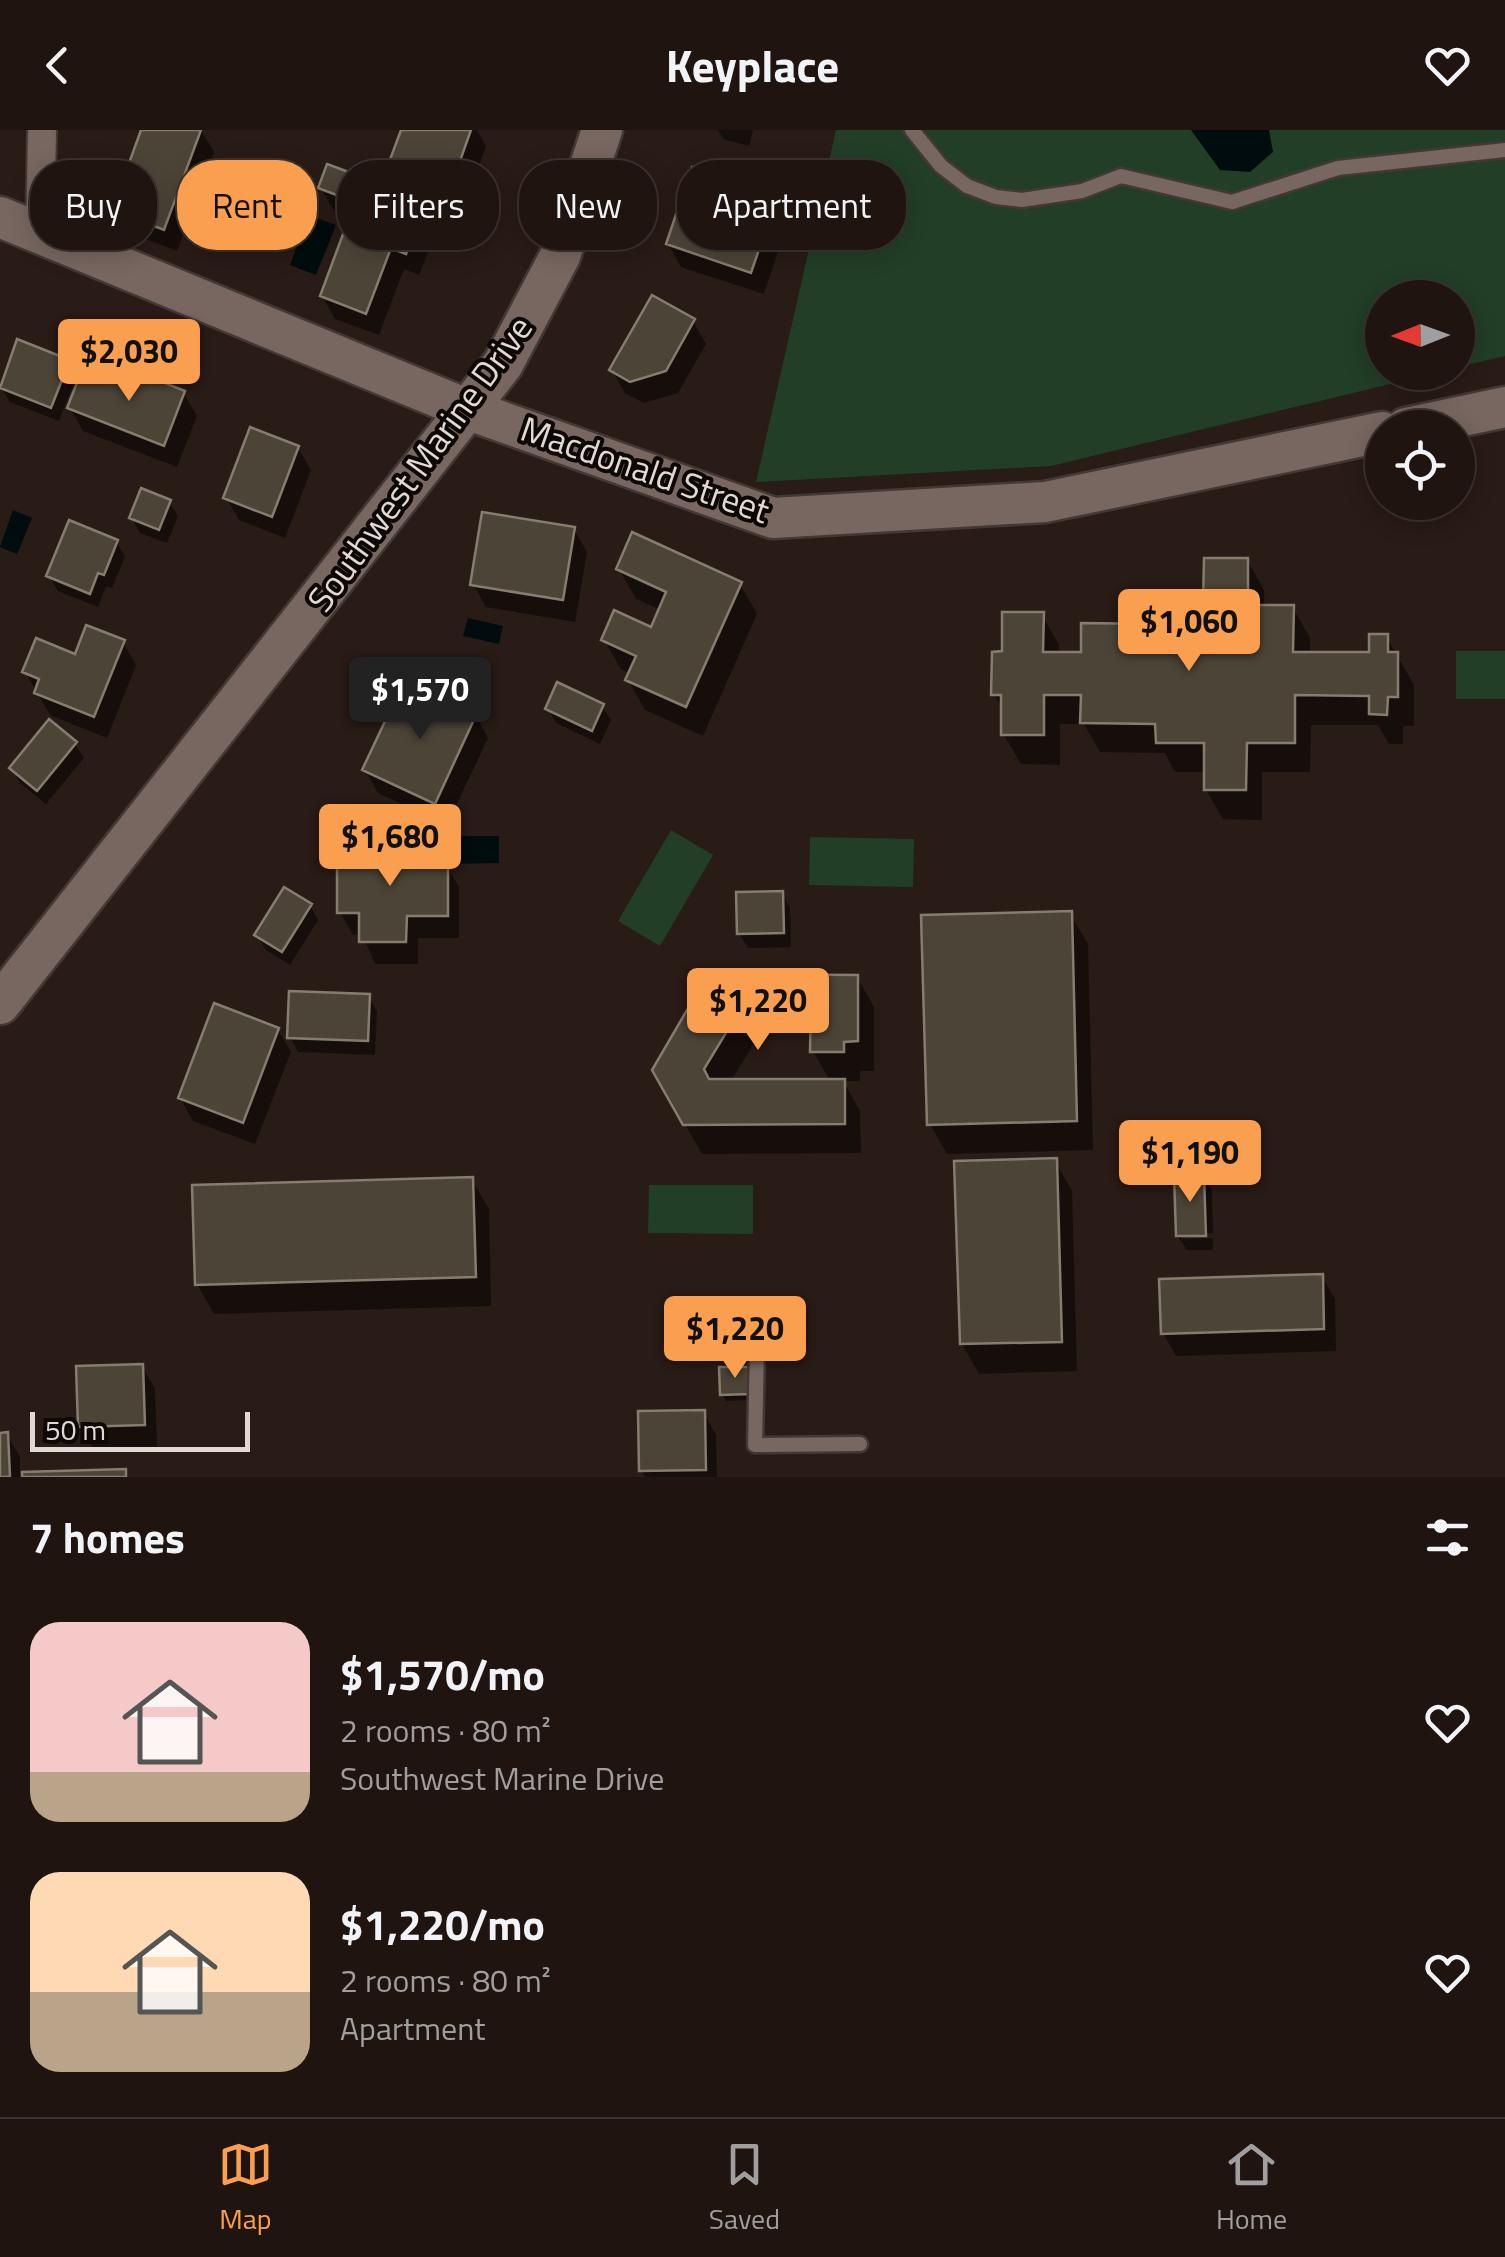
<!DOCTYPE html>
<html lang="en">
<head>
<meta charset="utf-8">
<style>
	body { margin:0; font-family:"Titillium Web",sans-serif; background:#271d19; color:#f1f3f6; height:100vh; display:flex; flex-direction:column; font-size:38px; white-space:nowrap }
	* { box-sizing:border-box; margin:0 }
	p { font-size:32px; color:#a19e9f }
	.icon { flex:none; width:55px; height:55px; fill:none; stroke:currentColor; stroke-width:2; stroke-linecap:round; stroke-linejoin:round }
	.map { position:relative; height:1347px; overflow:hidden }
	.drawer { display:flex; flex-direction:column; background:#1f1410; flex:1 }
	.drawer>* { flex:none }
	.banner { position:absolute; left:30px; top:30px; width:1000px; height:90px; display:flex; gap:20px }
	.needle { width:65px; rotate:269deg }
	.fabs { position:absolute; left:1365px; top:150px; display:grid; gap:20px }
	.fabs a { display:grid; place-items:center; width:110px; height:110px; border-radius:50%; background:#1f1410; box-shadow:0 5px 25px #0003,0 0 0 2px #3c3330; font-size:50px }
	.scale { position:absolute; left:30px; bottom:25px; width:220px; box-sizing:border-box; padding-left:10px; border:5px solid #e2d8d4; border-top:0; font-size:28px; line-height:35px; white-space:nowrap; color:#e2d8d4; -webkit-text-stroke:8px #0d0706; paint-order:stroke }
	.price { position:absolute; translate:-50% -85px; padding:0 22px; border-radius:10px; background:#fa9f4f; color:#111; font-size:32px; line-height:65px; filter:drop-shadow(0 2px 5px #0008) }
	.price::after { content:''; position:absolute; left:50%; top:60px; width:30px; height:22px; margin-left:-15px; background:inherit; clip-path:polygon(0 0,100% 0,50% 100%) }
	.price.selected { background:#222; color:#fff }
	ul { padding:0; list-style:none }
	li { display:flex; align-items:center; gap:30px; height:250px; padding:0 30px }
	li span { display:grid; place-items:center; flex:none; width:280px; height:200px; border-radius:30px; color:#555 }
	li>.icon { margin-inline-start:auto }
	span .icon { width:120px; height:120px; fill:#fffc; stroke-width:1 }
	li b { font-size:42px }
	h2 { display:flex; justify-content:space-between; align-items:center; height:120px; padding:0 30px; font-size:42px }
	.chip { padding:0 35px; border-radius:40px; background:#1f1410; box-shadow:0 5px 25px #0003,0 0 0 2px #3c3330; font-size:35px; line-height:90px }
	.chip.selected { background:#fa9f4f; color:#111 }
	header { display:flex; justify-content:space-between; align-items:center; height:130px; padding:0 30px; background:#1f1410; font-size:45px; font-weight:700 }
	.dock { display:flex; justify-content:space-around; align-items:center; height:140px; border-top:2px solid #3c3330; background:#1f1410; font-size:28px; color:#a19e9f }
	.dock a { display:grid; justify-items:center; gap:5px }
	.dock .selected { color:#fa9f4f }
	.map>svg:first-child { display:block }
</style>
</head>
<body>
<header><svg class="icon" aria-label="back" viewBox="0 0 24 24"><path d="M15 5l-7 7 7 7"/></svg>Keyplace<svg class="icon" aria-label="heart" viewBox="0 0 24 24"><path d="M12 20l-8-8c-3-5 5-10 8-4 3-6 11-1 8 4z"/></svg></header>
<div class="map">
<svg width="1505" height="1347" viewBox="0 0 1505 1347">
	<rect width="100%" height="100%" fill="#291b16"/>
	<!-- green -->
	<path fill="#223e27" d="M836,0H1505V226L1458,237V168H1382V242L1436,243L1051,336L756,352Z
		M1456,521H1505V569H1456Z
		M671,700L713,725L660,816L618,791Z
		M810,707L914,709L913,757L809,755Z
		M649,1055H753V1104L648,1103Z"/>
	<!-- water -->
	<path fill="#000c0d" d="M1191,0H1269L1273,22L1250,42L1220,40Z
		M233,30L258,40L237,91L213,81Z
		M308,85L336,95L316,145L290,135Z
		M13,380L32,388L17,424L0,417Z
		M468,488L503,496L499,514L463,506Z
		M445,706H499V733L445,734Z"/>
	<!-- shadow -->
	<path fill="#0007" fill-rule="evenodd" d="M144,0H201L214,22L177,121L138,106L125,84L134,59L127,47Z
		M403,0H477L486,16L462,80L403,58L390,35Z
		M718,0H753L749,16L723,9Z
		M736,55L748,75L770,83L783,106L764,164L681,137L668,114Z
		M321,58L409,67L433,109L419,145L404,139L379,205L335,189L322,166L352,88L334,81Z
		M693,191L706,214L678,263L644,273L625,263L612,240Z
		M68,232L76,247L59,291L10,272L1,257Z
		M184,264L197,286L177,337L83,301L70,278Z
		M298,318L311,340L285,408L239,390L226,367Z
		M169,372L178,386L167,413L140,403L132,388Z
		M574,399L587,422L575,492L486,477L473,454Z
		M117,412L125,427L112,458L106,456L98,477L58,461L49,446Z
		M1247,430L1264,460V478H1293L1310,508V524L1371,525L1386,506L1414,555V596H1403V614H1389L1378,595H1311L1310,642H1262V690L1223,689L1206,660V642H1175L1165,623L1100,622L1084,594H1060V635L1021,634L1004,605V581L994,564L1004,524L1042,485L1059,515V524H1083L1206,478Z
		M619,439L740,454L757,484L703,606L645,580L628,550L630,544L621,539L604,510L652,500L661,480L636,469Z
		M123,512L136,535L107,608L50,585L25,542Z
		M602,576L611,590L600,614L556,593L548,579Z
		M475,585L488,608L447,695L378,663L365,640Z
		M75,614L84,628L46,674L20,653L12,639Z
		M405,708L418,735H446L459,757V808H418V834H375L362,804L353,805L340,782Z
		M782,764L790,778L791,817L748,818L739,803Z
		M310,776L318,790L290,835L266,820L257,805Z
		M1070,784L1088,814L1093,1020L947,1024L930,994Z
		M709,846L857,847L874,877V941H860V951H843L860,981L861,1023L702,1024L654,940ZM763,899H813V921L830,951H731Z
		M368,866L377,881L375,925L298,922L290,907Z
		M278,900L291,922L255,1014L193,991L180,968Z
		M1055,1031L1072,1061L1077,1241L979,1244L962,1214Z
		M1203,1046L1212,1061L1213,1103L1182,1104V1109L1213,1108V1120H1187L1178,1106Z
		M472,1050L489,1079L491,1176L214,1184L197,1154Z
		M1322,1147L1335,1169L1336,1221L1176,1226L1163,1203Z
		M142,1236L155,1259L157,1317L93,1318L80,1296Z
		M749,1239L753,1270L726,1271L722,1264Z
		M703,1282L716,1305L717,1347H645L642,1341Z
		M0,1305H7L20,1327V1344L124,1342L127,1347H0Z"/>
	<!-- building -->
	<path fill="#4c4437" stroke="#867d6e" stroke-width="2.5" d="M141,0H201L164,100L122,84L135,51L124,47Z
		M401,0H471L450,59L388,35Z
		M327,34L411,65L405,79L421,84L406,124L391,118L366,184L320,166L355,72L318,58Z
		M692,37L737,53L732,67L772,81L751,143L666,114Z
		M652,165L695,189L666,241L630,252L609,240Z
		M17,209L70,230L51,278L0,258Z
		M82,240L130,252L135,241L185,261L164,316L67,278Z
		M250,297L299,316L272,387L223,368Z
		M141,358L171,370L159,400L129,388Z
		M482,382L575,397L563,470L470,455Z
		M69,390L118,410L104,445L98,443L90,464L46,446Z
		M632,402L742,452L686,577L625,550L636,526L601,510L614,480L651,497L666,462L616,439Z
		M1204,428H1248V475H1294L1293,522H1369V504H1388V522H1398V567H1388L1387,585L1369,584V566L1295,565V613H1247L1246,660H1204V613H1156L1155,594L1080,593L1081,565H1044V605H1001V565H991L992,522L1002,521V482H1044L1043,522H1081V493L1156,494V475H1203Z
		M86,495L125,510L94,587L34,563L39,549L22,542L36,508L75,524Z
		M405,549L477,583L435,674L362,640Z
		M557,552L604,574L592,601L545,579Z
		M49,589L77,612L37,661L9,638Z
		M360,706H407V732H448V786H407L406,812H359V783H337V734H360Z
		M284,757L312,774L282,822L254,805Z
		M783,761L784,803L737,804L736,762Z
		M1072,781L1077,991L927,995L921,785Z
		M708,844L858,845V911L844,912V922H810L811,869L746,870L704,939L709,949H845V994L683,995L652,940Z
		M289,861L370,864L368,911L287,908Z
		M214,873L279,898L243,993L178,968Z
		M1057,1028L1062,1212L960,1214L954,1031Z
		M1204,1044L1206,1106H1176L1174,1045Z
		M473,1047L476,1147L195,1155L192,1055Z
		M1323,1144L1324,1199L1161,1204L1159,1149Z
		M143,1234L145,1295L78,1297L76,1236Z
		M719,1237H750L751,1264L720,1265Z
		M705,1280L706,1340L639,1341L638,1281Z
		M8,1302L10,1347H0V1303Z
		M126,1339V1347H22V1342Z"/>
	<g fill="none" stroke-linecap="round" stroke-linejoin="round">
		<!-- lane casing -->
		<g stroke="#433835" stroke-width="19">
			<path id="lane" d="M912,0L941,36L967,56L996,67L1022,70L1082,61L1121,46L1232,72L1338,38L1505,20
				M757,1215L755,1315L860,1314"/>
		</g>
		<!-- street casing -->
		<g stroke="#433835" stroke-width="32">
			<path id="street" d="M40,104L42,0"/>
		</g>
		<!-- secondary casing -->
		<g stroke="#433835" stroke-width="45">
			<path id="secondary" d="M0,87L469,280L773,388L1045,372L1382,302
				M1406,298L1505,277
				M0,874L503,234L560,126L602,0"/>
		</g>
		<!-- lane -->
		<use href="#lane" stroke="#786760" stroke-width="14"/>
		<!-- street -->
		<use href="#street" stroke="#786760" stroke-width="28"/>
		<!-- secondary -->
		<use href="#secondary" stroke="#786760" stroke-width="40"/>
	</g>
	<g text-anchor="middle" stroke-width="8" stroke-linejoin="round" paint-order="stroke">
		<!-- street labels -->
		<g font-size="35" fill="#e2d8d4" stroke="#0d0706">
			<text transform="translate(420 334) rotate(-54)" y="12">Southwest Marine Drive</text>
			<text transform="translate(645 340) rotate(19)" y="12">Macdonald Street</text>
		</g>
	</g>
</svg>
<div class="fabs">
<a><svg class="needle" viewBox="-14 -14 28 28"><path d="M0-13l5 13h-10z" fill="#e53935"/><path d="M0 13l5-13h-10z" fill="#a19e9f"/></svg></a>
<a><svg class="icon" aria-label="locate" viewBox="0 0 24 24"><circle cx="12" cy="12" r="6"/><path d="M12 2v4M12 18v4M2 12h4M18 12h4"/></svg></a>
</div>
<div class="scale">50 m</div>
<b class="price" style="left:129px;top:274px">$2,030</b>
<b class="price" style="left:1189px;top:544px">$1,060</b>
<b class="price selected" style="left:420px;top:612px">$1,570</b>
<b class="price" style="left:390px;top:759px">$1,680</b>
<b class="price" style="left:758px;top:923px">$1,220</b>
<b class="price" style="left:1190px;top:1075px">$1,190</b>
<b class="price" style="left:735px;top:1251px">$1,220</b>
<div class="banner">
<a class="chip">Buy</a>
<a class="chip selected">Rent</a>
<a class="chip">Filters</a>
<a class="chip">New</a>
<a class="chip">Apartment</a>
</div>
</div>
<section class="drawer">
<h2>7 homes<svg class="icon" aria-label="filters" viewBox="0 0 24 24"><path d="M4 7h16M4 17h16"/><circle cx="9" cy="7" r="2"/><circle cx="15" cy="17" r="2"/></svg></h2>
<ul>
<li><span style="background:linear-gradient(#f6c9c9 75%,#b9a48a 0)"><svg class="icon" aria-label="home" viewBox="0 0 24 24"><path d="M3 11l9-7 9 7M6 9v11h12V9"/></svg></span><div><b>$1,570/mo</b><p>2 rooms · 80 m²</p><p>Southwest Marine Drive</p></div><svg class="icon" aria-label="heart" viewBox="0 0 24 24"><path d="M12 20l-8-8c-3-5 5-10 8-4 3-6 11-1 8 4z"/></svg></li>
<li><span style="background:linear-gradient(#ffd9b3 60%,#b9a48a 0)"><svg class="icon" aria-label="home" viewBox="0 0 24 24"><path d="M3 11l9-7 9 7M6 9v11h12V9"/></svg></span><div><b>$1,220/mo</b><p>2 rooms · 80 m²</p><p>Apartment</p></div><svg class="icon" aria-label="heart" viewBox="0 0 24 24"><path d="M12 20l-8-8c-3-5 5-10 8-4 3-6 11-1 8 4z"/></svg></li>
</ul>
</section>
<nav class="dock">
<a class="selected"><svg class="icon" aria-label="map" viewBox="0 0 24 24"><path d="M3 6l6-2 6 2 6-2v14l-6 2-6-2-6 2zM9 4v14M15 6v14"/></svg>Map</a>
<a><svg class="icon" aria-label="saved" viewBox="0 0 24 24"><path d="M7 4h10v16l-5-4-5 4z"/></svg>Saved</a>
<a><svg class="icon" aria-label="home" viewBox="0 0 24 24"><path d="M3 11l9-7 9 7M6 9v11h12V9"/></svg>Home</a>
</nav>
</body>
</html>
